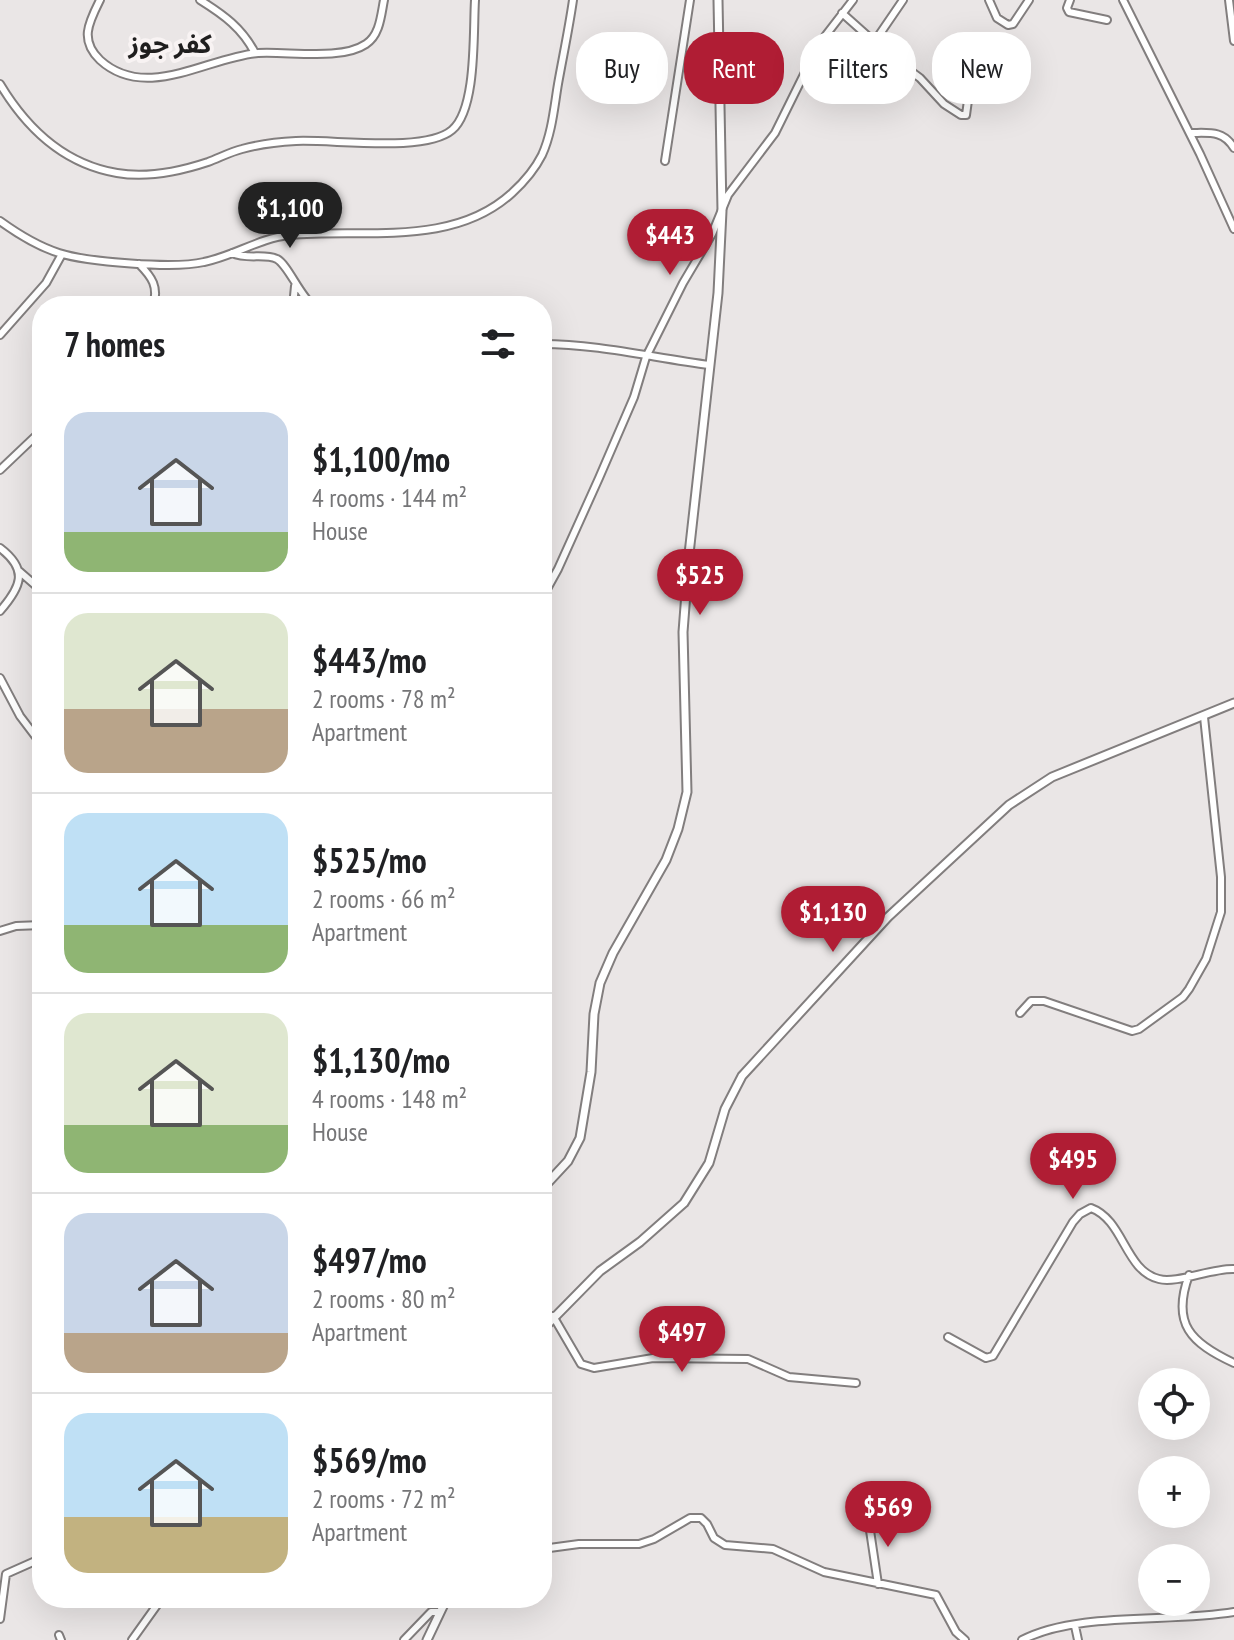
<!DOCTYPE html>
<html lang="en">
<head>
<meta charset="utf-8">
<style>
	body { margin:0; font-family:"PT Sans Narrow","Noto Sans Arabic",sans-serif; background:#f2f2f2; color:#202124; height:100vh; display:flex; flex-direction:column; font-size:30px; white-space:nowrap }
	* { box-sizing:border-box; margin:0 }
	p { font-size:26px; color:#757577 }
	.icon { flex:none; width:44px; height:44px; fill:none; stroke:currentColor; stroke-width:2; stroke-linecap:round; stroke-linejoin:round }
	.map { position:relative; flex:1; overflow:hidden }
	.sheet { position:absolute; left:32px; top:296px; width:520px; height:1312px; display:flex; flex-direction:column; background:#fff; border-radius:32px; box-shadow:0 8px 32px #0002 }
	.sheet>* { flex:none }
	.top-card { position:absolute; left:576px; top:32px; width:538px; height:72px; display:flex; gap:16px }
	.tools { position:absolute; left:1138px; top:1368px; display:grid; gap:16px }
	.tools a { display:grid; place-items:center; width:72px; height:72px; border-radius:50%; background:#fff; box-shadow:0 8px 32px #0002; font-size:40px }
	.price { position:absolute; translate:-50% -68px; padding:0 18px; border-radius:28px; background:#b01d34; color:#fff; font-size:26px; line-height:52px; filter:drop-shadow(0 2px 4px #0008) }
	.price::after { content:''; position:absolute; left:50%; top:48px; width:24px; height:18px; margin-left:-12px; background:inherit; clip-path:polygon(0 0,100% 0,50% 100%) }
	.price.on { background:#222; color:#fff }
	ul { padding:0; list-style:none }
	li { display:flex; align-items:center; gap:24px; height:200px; padding:0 32px }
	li+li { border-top:2px solid #e0e0e0 }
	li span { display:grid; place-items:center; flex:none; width:224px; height:160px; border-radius:24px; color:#555 }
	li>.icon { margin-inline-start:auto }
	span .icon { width:96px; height:96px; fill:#fffc; stroke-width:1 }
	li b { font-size:34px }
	h2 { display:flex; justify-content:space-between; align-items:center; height:96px; padding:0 32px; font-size:34px }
	.chip { padding:0 28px; border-radius:32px; background:#fff; box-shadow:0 8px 32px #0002; font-size:28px; line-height:72px }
	.chip.on { background:#b01d34; color:#fff }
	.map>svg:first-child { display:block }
</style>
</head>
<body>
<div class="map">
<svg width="1234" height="1640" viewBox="0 0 1234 1640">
	<rect width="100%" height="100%" fill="#eae6e6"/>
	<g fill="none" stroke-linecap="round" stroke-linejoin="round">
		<!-- minor casing -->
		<g stroke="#827e7e" stroke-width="10">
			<path id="minor" d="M100,0C89,22 79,40 100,60C146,102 208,57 258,53C288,51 341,61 366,44C380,35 381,15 384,0
				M200,0C224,15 242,28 255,53
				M989,0L997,18L1008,25L1013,24L1029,0
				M1070,0L1067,8L1069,12L1107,20
				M1123,0L1200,154L1234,229
				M1229,0L1234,41
				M842,13L889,55L920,78L944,104L961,115H966L969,93
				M875,41L903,0
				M0,84C27,129 64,164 117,173C146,178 181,171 208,162C219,158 230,152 242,149C260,144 277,142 296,141C332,139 425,153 452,130C477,109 473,32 475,0
				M1190,133C1209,133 1223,130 1234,148
				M665,161L690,0
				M0,221C18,234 37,246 59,253C87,262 174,269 204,262C234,256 259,238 290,235C363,228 452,248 512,193C524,182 535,169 542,155C552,133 554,108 558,84C563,56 569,28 573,0
				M232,253C247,260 264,253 277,259C288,265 299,294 313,306
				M139,264C152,277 159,287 153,306
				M293,306L295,286
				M0,335L46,283L62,254
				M542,344C599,344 654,358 710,365
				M0,470L42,430
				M0,548C29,570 21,587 0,611
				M19,571L42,591
				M542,598L558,569L599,478L634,397L646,357L683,283L712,234L728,195L775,133L819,44L853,0
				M0,678L20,716L42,745
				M0,931L16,926L42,925
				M1020,1013L1031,1001H1044L1132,1031L1139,1029L1183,997L1189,989L1206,959L1221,912V877L1204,717
				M1189,1275C1171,1324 1191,1343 1234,1363
				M553,1316L581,1364L594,1368L653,1358L748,1359L789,1377L856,1383
				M948,1337L986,1358L993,1356L1073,1222L1080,1214L1091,1208C1124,1220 1125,1271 1159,1279C1176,1284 1212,1268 1234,1269
				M868,1517L878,1584
				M542,1549L579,1544H639L654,1539L690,1518H701L707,1524L714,1538L725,1545L773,1549L824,1572L936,1595L956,1632L965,1640
				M0,1619L6,1574L42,1558
				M1075,1626L1078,1640
				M59,1635L61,1640
				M132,1640L162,1598
				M404,1640L431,1612H440
				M1022,1640C1078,1611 1171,1623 1234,1612"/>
		</g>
		<!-- tertiary casing -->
		<g stroke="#827e7e" stroke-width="11">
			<path id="tertiary" d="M542,1189L568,1161L580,1138L591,1072L594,1014L600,983L613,953L666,860L678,829L687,792L683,632L689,554L718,293L722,211L718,0
				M542,1330L600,1271L640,1242L684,1203L709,1163L725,1109L742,1076L888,917L1009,805L1052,777L1234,703
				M427,1640L447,1598"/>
		</g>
		<!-- minor -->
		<use href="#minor" stroke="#fff" stroke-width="6"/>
		<!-- tertiary -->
		<use href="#tertiary" stroke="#fff" stroke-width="7"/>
	</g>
	<g text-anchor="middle" stroke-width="8" stroke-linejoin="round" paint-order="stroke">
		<!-- quarter labels -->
		<g font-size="26" font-weight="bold" fill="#1f1e1e" stroke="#f8f3f3">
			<text x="170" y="53">كفر جوز</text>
		</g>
	</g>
</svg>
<div class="tools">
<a><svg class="icon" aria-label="locate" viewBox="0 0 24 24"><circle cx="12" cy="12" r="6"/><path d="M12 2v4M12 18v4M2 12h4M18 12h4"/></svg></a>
<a>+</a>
<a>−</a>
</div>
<b class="price on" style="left:290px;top:250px">$1,100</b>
<b class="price" style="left:670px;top:277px">$443</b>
<b class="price" style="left:700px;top:617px">$525</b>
<b class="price" style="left:833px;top:954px">$1,130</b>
<b class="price" style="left:1073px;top:1201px">$495</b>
<b class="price" style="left:682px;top:1374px">$497</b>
<b class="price" style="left:888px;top:1549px">$569</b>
<div class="top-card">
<a class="chip">Buy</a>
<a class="chip on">Rent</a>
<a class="chip">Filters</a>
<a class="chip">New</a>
</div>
<section class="sheet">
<h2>7 homes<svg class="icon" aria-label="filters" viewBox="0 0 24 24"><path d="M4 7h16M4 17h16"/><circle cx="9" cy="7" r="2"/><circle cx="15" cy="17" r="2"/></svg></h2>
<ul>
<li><span style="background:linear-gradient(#c9d6e8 75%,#8fb573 0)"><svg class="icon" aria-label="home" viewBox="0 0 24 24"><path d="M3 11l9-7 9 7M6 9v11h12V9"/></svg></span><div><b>$1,100/mo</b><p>4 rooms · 144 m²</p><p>House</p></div></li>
<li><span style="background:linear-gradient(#dfe7d0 60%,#b9a48a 0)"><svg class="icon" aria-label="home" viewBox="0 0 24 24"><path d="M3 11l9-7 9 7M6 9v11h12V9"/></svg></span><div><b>$443/mo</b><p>2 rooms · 78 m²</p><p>Apartment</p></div></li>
<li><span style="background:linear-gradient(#bfe0f5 70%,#8fb573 0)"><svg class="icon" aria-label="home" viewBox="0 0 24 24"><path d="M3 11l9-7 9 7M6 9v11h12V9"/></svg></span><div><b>$525/mo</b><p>2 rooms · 66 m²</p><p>Apartment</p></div></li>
<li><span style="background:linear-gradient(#dfe7d0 70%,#8fb573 0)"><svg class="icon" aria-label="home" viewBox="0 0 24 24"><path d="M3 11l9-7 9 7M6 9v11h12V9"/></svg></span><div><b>$1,130/mo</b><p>4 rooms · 148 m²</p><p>House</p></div></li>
<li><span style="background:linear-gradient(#c9d6e8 75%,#b9a48a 0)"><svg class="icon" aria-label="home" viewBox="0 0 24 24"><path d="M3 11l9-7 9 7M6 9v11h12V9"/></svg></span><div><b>$497/mo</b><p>2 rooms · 80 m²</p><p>Apartment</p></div></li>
<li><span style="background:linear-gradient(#bfe0f5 65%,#c2b280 0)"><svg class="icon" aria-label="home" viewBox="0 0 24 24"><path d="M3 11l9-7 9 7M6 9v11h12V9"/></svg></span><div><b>$569/mo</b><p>2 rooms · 72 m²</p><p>Apartment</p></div></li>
</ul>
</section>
</div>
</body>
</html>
